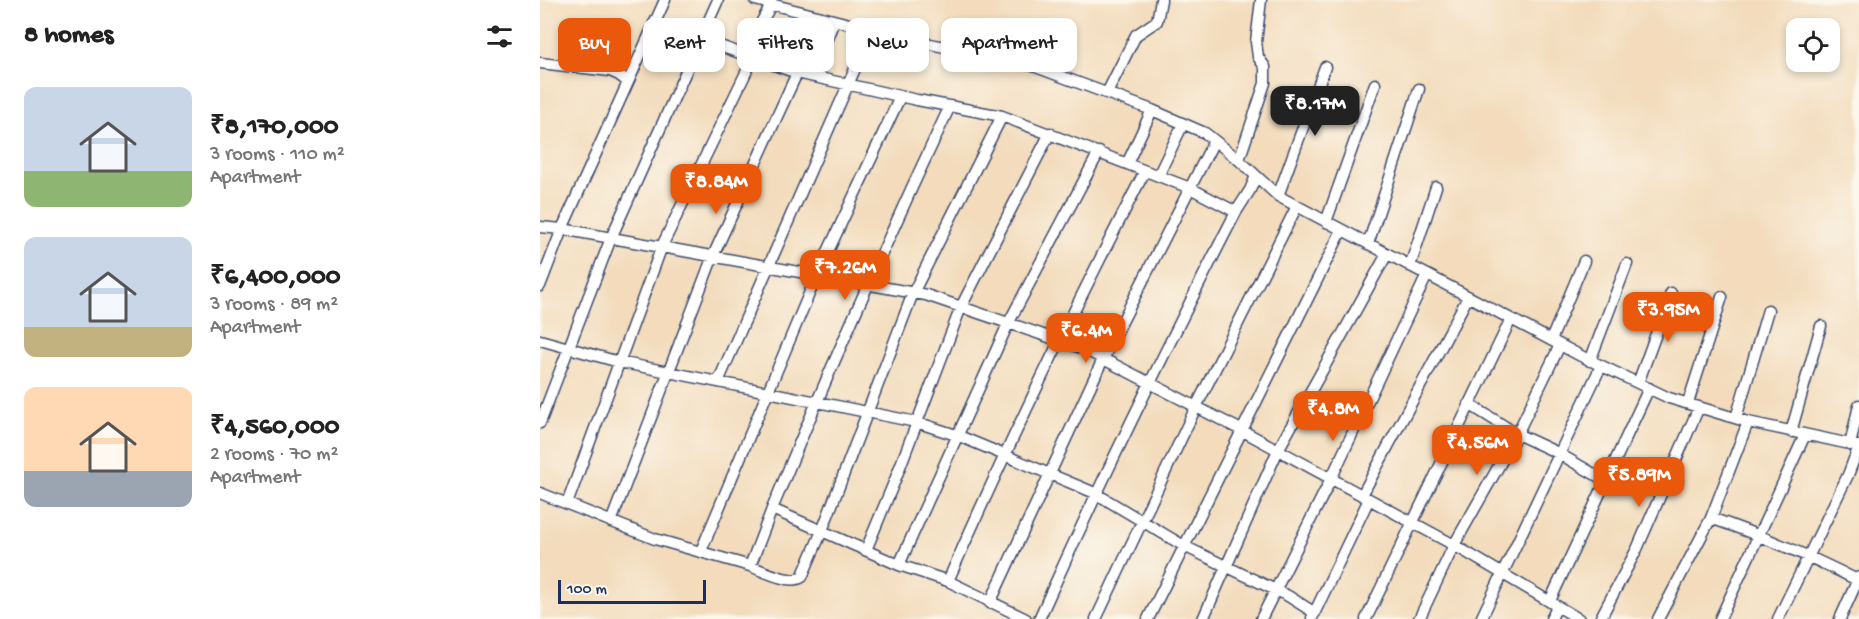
<!DOCTYPE html>
<html lang="en">
<head>
<meta charset="utf-8">
<style>
	body { margin:0; font-family:"Gochi Hand",sans-serif; background:#f6f6f6; color:#222; height:100vh; display:flex; flex-direction:column; font-size:22px; white-space:nowrap }
	* { box-sizing:border-box; margin:0 }
	p { font-size:20px; color:#767676 }
	.icon { flex:none; width:33px; height:33px; fill:none; stroke:currentColor; stroke-width:2; stroke-linecap:round; stroke-linejoin:round }
	.map { position:relative; flex:1; overflow:hidden }
	.sheet { display:flex; flex-direction:column; background:#fff; width:540px }
	.sheet>* { flex:none }
	.banner { position:absolute; left:18px; top:18px; width:570px; height:54px; display:flex; gap:12px }
	.controls { position:absolute; left:1246px; top:18px; display:grid; gap:12px }
	.controls a { display:grid; place-items:center; width:54px; height:54px; border-radius:12px; background:#fff; box-shadow:0 3px 9px #0003; font-size:30px }
	.scale { position:absolute; left:18px; bottom:15px; width:148px; box-sizing:border-box; padding-left:6px; border:3px solid #1b2f5e; border-top:0; font-size:16px; line-height:21px; white-space:nowrap; color:#1b2f5e; -webkit-text-stroke:4px #fbf7ec; paint-order:stroke }
	.price { position:absolute; translate:-50% -51px; padding:0 14px; border-radius:12px; background:#ea580c; color:#fff; font-size:20px; line-height:39px; filter:drop-shadow(0 2px 3px #0008) }
	.price::after { content:''; position:absolute; left:50%; top:36px; width:18px; height:14px; margin-left:-9px; background:inherit; clip-path:polygon(0 0,100% 0,50% 100%) }
	.price.current { background:#222; color:#fff }
	ul { padding:0; list-style:none }
	li { display:flex; align-items:center; gap:18px; height:150px; padding:0 24px }
	li span { display:grid; place-items:center; flex:none; width:168px; height:120px; border-radius:12px; color:#555 }
	li>.icon { margin-inline-start:auto }
	span .icon { width:72px; height:72px; fill:#fffc; stroke-width:1 }
	li b { font-size:26px }
	h2 { display:flex; justify-content:space-between; align-items:center; height:72px; padding:0 24px; font-size:26px }
	.chip { padding:0 21px; border-radius:12px; background:#fff; box-shadow:0 3px 9px #0003; font-size:21px; line-height:54px }
	.chip.current { background:#ea580c; color:#fff }
	main { display:flex; flex:1; min-height:0 }
	.map>svg:first-child { display:block }
</style>
</head>
<body>
<main>
<section class="sheet">
<h2>8 homes<svg class="icon" aria-label="filters" viewBox="0 0 24 24"><path d="M4 7h16M4 17h16"/><circle cx="9" cy="7" r="2"/><circle cx="15" cy="17" r="2"/></svg></h2>
<ul>
<li><span style="background:linear-gradient(#c9d6e8 70%,#8fb573 0)"><svg class="icon" aria-label="home" viewBox="0 0 24 24"><path d="M3 11l9-7 9 7M6 9v11h12V9"/></svg></span><div><b>₹8,170,000</b><p>3 rooms · 110 m²</p><p>Apartment</p></div></li>
<li><span style="background:linear-gradient(#c9d6e8 75%,#c2b280 0)"><svg class="icon" aria-label="home" viewBox="0 0 24 24"><path d="M3 11l9-7 9 7M6 9v11h12V9"/></svg></span><div><b>₹6,400,000</b><p>3 rooms · 89 m²</p><p>Apartment</p></div></li>
<li><span style="background:linear-gradient(#ffd9b3 70%,#9aa5b1 0)"><svg class="icon" aria-label="home" viewBox="0 0 24 24"><path d="M3 11l9-7 9 7M6 9v11h12V9"/></svg></span><div><b>₹4,560,000</b><p>2 rooms · 70 m²</p><p>Apartment</p></div></li>
</ul>
</section>
<div class="map">
<svg width="1319" height="619" viewBox="0 0 1319 619">
	<rect width="100%" height="100%" fill="#fbf7ec"/>
	<filter id="ink" filterUnits="userSpaceOnUse"><feTurbulence type="fractalNoise" baseFrequency=".0167" numOctaves="2"/><feDisplacementMap in="SourceGraphic" scale="12" xChannelSelector="R" yChannelSelector="G"/><feConvolveMatrix kernelMatrix="1 2 1 2 8 2 1 2 1" color-interpolation-filters="sRGB"/></filter>
	<filter id="wash" filterUnits="userSpaceOnUse"><feTurbulence type="fractalNoise" baseFrequency=".008" numOctaves="4" result="noise"/><feDisplacementMap in="SourceGraphic" scale="24" xChannelSelector="R" yChannelSelector="G"/><feGaussianBlur stdDeviation="1.35" result="paint"/><feColorMatrix in="noise" values="0 0 0 0 0 0 0 0 0 0 0 0 0 0 0 0 0 1.4 0 .05"/><feComposite in="paint" operator="in"/></filter>
	<g filter="url(#wash)">
		<rect width="100%" height="100%" fill="#f3dbbb"/>
	</g>
	<g filter="url(#ink)">
		<g fill="none" stroke-linecap="round" stroke-linejoin="round">
			<!-- minor casing -->
			<g stroke="#3b496c" stroke-width="13">
				<path id="minor" d="M215,0L372,40L493,66L612,110L665,133L699,160L738,196L1041,356L1129,398L1208,422L1319,446
					M114,23L257,73L377,100L462,116L650,188L696,212
					M203,55L231,5
					M0,63L70,71L79,75L88,82
					M272,76L294,21
					M567,93L596,35L617,21L621,0
					M699,160L725,83V67L718,57L716,42L721,0
					M587,164L612,110
					M618,176L643,124
					M738,196L785,67
					M786,222L835,84
					M0,227L22,229L125,0
					M828,244L879,89
					M870,266L896,187
					M0,286L22,229L386,295L544,349L703,431L914,545L1039,619
					M0,340L79,362L376,422L419,436L555,493L644,546L748,596L775,613
					M1011,340L1044,261
					M1050,361L1087,264
					M178,382L332,30
					M1098,383L1131,293
					M1148,403L1182,297
					M929,404L977,434L1018,453L1066,481
					M1196,418L1228,310
					M0,423L71,238L178,0
					M1251,432L1281,326
					M1310,445L1319,405
					M0,493L115,539L210,566L232,509L359,565L408,581L486,619
					M822,495L928,297
					M27,504L122,246L213,58
					M232,509C288,373 347,239 410,106
					M1171,518C1222,536 1271,556 1319,581
					M71,522L173,256L257,73
					M326,550L355,480L421,307L510,133
					M161,551L277,275L360,97
					M359,565L468,324L559,152
					M210,566C223,571 251,585 262,577L282,531L373,293L462,116
					M408,581C469,442 535,306 605,171
					M1010,601L1109,388
					M450,603L563,359L674,141
					M772,618L829,499
					M499,619C561,481 627,346 696,212L710,190L716,176
					M556,619L656,407L757,206
					M608,619L802,230
					M663,619L738,450L847,254
					M721,619L791,479L887,275
					M826,619L971,319
					M879,619L914,545L977,434L1020,345
					M941,619L1061,366
					M1011,619L1017,606
					M1060,619L1097,549L1159,407
					M1118,619L1171,518L1208,422
					M1180,619L1265,435
					M1238,619L1308,475L1319,446
					M1300,619L1319,577"/>
			</g>
			<!-- minor -->
			<use href="#minor" stroke="#fff" stroke-width="10"/>
		</g>
	</g>
</svg>
<div class="controls">
<a><svg class="icon" aria-label="locate" viewBox="0 0 24 24"><circle cx="12" cy="12" r="6"/><path d="M12 2v4M12 18v4M2 12h4M18 12h4"/></svg></a>
</div>
<div class="scale">100 m</div>
<b class="price current" style="left:775px;top:137px">₹8.17M</b>
<b class="price" style="left:176px;top:215px">₹8.84M</b>
<b class="price" style="left:305px;top:301px">₹7.26M</b>
<b class="price" style="left:1128px;top:343px">₹3.95M</b>
<b class="price" style="left:546px;top:364px">₹6.4M</b>
<b class="price" style="left:793px;top:442px">₹4.8M</b>
<b class="price" style="left:937px;top:476px">₹4.56M</b>
<b class="price" style="left:1099px;top:508px">₹5.89M</b>
<div class="banner">
<a class="chip current">Buy</a>
<a class="chip">Rent</a>
<a class="chip">Filters</a>
<a class="chip">New</a>
<a class="chip">Apartment</a>
</div>
</div>
</main>
</body>
</html>
